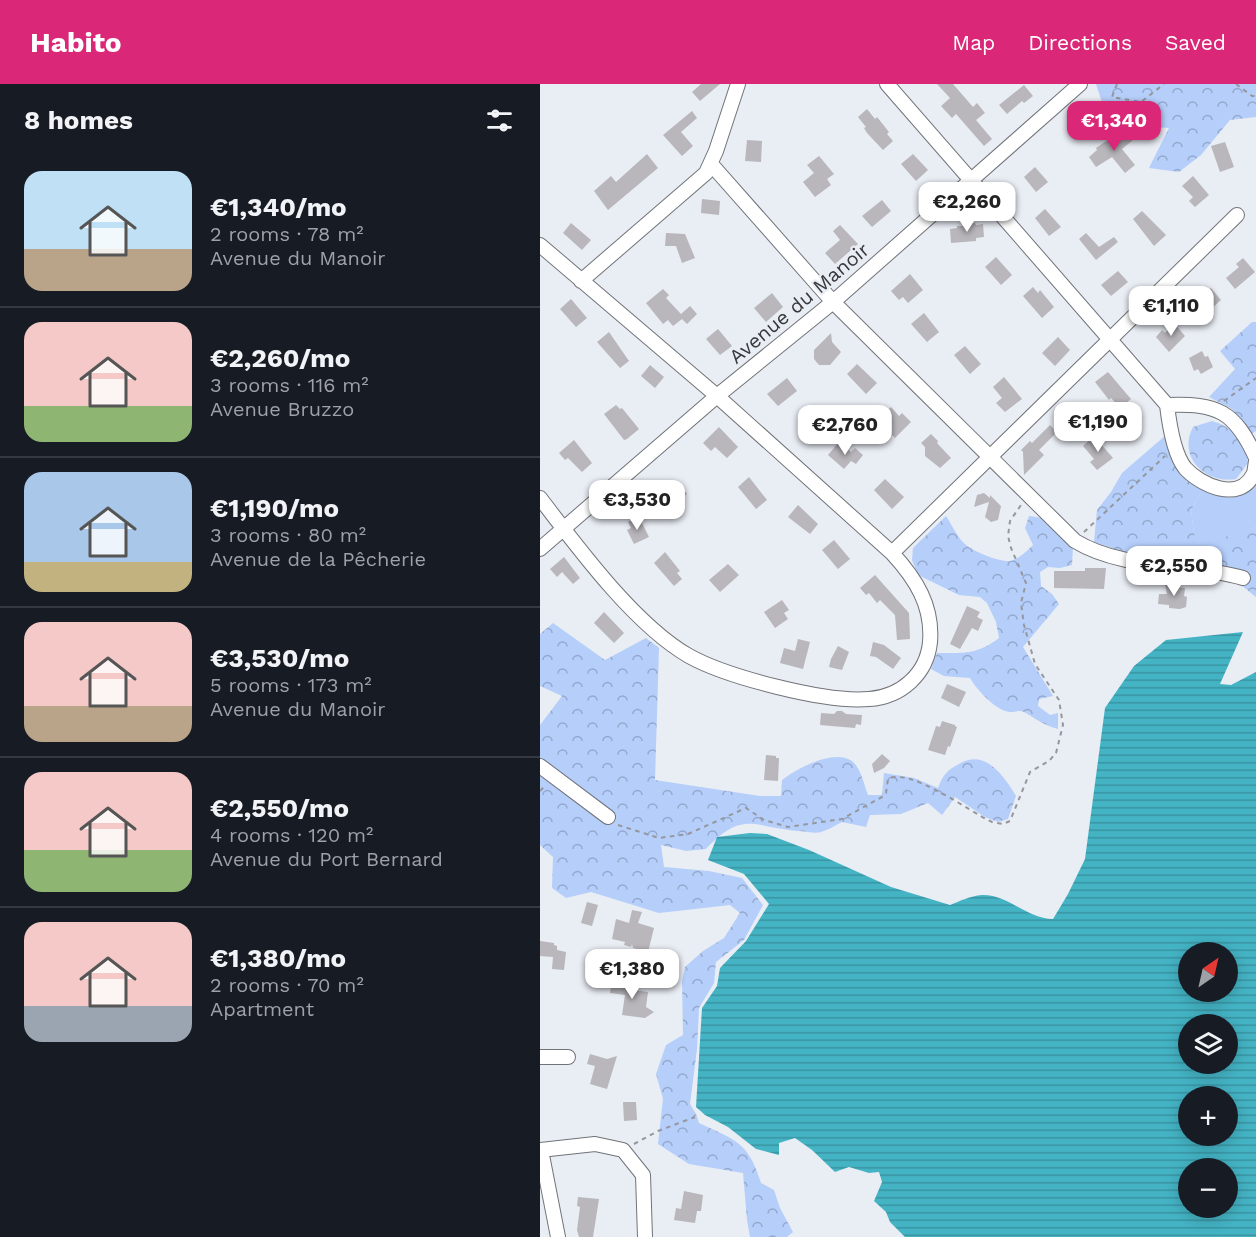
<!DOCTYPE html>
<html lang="en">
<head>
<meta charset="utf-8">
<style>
	body { margin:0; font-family:"Work Sans",sans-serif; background:#242831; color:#f1f3f6; height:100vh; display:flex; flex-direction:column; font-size:22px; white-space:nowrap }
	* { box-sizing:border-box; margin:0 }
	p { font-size:20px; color:#9ea1a6 }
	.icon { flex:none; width:33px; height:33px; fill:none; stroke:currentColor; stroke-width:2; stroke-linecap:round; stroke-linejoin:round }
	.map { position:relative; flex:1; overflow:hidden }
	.details { display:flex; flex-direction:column; background:#171b24; width:540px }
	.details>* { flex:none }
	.needle { width:39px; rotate:34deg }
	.controls { position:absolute; left:638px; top:858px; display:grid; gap:12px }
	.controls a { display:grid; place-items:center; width:60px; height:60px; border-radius:50%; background:#171b24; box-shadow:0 3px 15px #0003; font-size:30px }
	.price { position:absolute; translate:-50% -51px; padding:0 14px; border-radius:12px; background:#fff; color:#222; font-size:20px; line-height:39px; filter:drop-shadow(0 2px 3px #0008) }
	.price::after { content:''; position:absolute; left:50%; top:36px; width:18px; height:14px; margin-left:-9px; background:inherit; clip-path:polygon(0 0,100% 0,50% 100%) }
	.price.current { background:#db2777; color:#fff }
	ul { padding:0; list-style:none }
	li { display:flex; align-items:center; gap:18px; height:150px; padding:0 24px }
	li+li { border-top:2px solid #363941 }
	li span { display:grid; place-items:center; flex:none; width:168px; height:120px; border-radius:18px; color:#555 }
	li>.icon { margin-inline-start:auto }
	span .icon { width:72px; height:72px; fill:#fffc; stroke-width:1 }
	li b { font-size:26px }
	h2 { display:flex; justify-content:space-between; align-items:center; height:72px; padding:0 24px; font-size:26px }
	header { display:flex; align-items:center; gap:36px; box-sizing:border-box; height:84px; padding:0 30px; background:#db2777; color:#fff }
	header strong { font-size:28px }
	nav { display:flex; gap:33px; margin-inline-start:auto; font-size:21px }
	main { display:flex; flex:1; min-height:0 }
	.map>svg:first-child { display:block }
</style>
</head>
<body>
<header>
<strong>Habito</strong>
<nav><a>Map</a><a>Directions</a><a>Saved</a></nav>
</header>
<main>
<section class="details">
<h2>8 homes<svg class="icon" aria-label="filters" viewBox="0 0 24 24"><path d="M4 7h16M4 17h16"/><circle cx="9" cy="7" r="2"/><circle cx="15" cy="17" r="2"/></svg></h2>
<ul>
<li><span style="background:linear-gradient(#bfe0f5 65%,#b9a48a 0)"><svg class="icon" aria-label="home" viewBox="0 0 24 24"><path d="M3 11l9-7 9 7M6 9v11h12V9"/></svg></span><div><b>€1,340/mo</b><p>2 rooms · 78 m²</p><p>Avenue du Manoir</p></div></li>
<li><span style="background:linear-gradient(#f6c9c9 70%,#8fb573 0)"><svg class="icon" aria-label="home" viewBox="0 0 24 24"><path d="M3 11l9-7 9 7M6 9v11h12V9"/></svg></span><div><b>€2,260/mo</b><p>3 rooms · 116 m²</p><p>Avenue Bruzzo</p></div></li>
<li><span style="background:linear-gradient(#a9c7e8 75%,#c2b280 0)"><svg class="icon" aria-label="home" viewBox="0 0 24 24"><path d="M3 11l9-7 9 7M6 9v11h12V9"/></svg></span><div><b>€1,190/mo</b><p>3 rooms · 80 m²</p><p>Avenue de la Pêcherie</p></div></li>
<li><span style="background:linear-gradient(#f6c9c9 70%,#b9a48a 0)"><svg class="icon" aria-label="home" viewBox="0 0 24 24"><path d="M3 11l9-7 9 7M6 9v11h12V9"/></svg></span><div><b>€3,530/mo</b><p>5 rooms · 173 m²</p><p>Avenue du Manoir</p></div></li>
<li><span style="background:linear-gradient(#f6c9c9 65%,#8fb573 0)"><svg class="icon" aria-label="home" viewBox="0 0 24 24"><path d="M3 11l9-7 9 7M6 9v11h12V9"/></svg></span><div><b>€2,550/mo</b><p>4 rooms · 120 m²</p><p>Avenue du Port Bernard</p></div></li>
<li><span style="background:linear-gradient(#f6c9c9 70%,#9aa5b1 0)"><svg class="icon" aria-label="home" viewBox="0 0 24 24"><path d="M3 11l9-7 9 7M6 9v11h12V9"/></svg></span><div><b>€1,380/mo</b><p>2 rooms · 70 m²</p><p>Apartment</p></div></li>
</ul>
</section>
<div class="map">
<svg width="716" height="1153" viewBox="0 0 716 1153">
	<defs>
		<pattern id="forest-crowns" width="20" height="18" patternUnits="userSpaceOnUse" patternTransform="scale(1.5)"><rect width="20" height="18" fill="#b5cefa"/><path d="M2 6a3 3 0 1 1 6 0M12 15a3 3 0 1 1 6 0" fill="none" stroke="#94a8cc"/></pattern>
		<pattern id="water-rules" width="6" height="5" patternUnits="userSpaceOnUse" patternTransform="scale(1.5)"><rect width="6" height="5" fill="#44b4c5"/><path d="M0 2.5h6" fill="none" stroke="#3a93a1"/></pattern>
	</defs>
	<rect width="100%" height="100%" fill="#e9edf4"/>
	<!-- green -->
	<path fill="#b5cefa" d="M716,400V443L708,446L677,482L668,481L654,449L651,426L663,405C685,415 698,419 716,400Z"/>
	<!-- forest -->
	<path fill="url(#forest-crowns)" d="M556,0H716V33L690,36L661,71L639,88L609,84L629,44L569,40Z
		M712,238H716V347L710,351L692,325L669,313L695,285L680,267Z
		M672,337C693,343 705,356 708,379L696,395C666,400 637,373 653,343Z
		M626,351L663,405L651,426L654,449L668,481L599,473L554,458L557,426L571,408L582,389Z
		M406,432C412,441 417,453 425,460C432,467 459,478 469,477C478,476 487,467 493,461L485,444L489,432L504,434L533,463L532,481L520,484L508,483L500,488L501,502L512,510L519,520L483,563L513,612L499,615L498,622L510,631L518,629V645C504,641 496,635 484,628C478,626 475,628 470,628C456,627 436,605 430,594L404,592L391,585L397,569C423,569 437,571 459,554L456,538L447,519L440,513L419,511L378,491L372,476L373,464Z
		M716,443V513L677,482L682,454Z
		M13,539L65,576L106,554L119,564L115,696L220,712H241L242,696C256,685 294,664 312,677C321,684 324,701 328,711H342L344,689L374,694L398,704C403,691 407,686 419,680C445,664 464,692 476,712L468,735L458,738L445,733L415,713L402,731L388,719L361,730L330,731L326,743L302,738C296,741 288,746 281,748C275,750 265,747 258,747C213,743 203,726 166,765L146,767L121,761L124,783L169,787L202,794L223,821L204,856L176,878L174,899L159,924L157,965L150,1020L156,1030L159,1039C195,1056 208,1057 221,1099L234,1106L240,1124L253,1148L247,1153H210L207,1136L203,1089L149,1080L118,1060L123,1015L116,990L126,961L143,951L142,897L145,883L163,867L184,854L200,829L190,821L119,829L51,808L26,814L12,804L13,773L0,761V641L22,612L0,602V550Z"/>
	<!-- water -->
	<path fill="url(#water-rules)" fill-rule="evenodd" d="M703,548L680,600L691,601L716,588V1153H365L350,1138L346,1128L334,1117L342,1098L339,1088L329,1089L309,1083L295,1088L272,1066L255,1054L239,1059V1071L216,1065L188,1043L165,1031L156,1023L162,924L177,902L180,884L206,857L229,820L204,790L168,776L177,753L210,749L227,750L269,766L351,803L410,821C420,817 430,812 442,811C468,810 487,835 513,835L528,810L545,775L565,624L594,582L626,556ZM648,868H687V908H648ZM648,940H687V980H648ZM648,1012H687V1052H648ZM648,1084H687V1124H648Z"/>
	<!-- building -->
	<path fill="#b9b6bc" d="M161,0H180L160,17L152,8Z
		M397,0H413L433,23L437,19L445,29L436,36L452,55L444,62L416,30L412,34L401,22L410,14Z
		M484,1L493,12L484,19L482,17L467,30L459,21Z
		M327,25L335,35L337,33L349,48L347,50L353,57L343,66L327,49L324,44L326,43L318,33Z
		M152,27L157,34L141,48L153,62L142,72L123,51Z
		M584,45L593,56L582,65L595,81L585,89L572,73L556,83L549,73L557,66L556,64Z
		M207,56L222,57L221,78L205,77Z
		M685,58L694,83L680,88L671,62Z
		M107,70L118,84L68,126L54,107L71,92L76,98Z
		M373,70L388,86L376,97L361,80Z
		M279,72L294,90L287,95L291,101L275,113L263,98L274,89L267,81Z
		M495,83L508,98L496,108L484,93Z
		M653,92L669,111L655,123L649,117L653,113L642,102Z
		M162,115L180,117L179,131L161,129Z
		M342,116L351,127L332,143L322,132Z
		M505,125L521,143L509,152L495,134Z
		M602,127L626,151L614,162L593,135Z
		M31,139L51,156L42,166L23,149Z
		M435,139L436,141L443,140L444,153L436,154V157L411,159L410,145L417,144V142H423L424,140Z
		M300,141L318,160L295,180L285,169L300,156L293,147Z
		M126,149L145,150L155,174L142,179L136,162H125Z
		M546,149L559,163L574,153L578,158L556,176L539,155Z
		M456,173L472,191L461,201L445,183Z
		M703,174L715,188L695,205L686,194L699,183L696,180Z
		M578,187L588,198L571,212L561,201Z
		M370,190L383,206L368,219L363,213L359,216L351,207Z
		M493,203L498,209L500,206L514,223L502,234L483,212Z
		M671,204L681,216L661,234L651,221Z
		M123,205L129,211L126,214L141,230L150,222L157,230L147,240L142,235L133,242L128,236L123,240L106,219Z
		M232,209L243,223L226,238L214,224Z
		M31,215L47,234L36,243L20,225Z
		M384,229L399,248L387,258L371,240Z
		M634,239L645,252L629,268L616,253L622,246L625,249Z
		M178,245L192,262L180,271L166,255Z
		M69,248L89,277L80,284L57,258Z
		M291,249L292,258L301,268L290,281H279L274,275V266Z
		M518,253L530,266L515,282L502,269Z
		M425,262L441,280L430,290L414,271Z
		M662,267L665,273L668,272L673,283L661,290L658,285L654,287L649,274Z
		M317,280L337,299L326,310L307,290Z
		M110,281L124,293L115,304L101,292Z
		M568,288L591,315L580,324L571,314L569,316L555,298Z
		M464,293L482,315L465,328L456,319L462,314L453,303Z
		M247,294L257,307L238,322L227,310Z
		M76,321L80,325L82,324L99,345L87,355L84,356L64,330Z
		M351,323L359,332L362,329L371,338L355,354L348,347L352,344L341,333Z
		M274,326L282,336L287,332L292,338V342L279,353L263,335Z
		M510,341L517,348L499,366L504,371L484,391L483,368L481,366L490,357L492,359Z
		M179,343L198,363L187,374L175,363L171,367L163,359Z
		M391,350L398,357L397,359L411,374L400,384L385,372V363L381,359Z
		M554,352L573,374L557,386L550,378L554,375L543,362Z
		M34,356L52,379L42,388L28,374L25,376L19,369Z
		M299,358L311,368L315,364L323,371L316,380L311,377L304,385L288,371Z
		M209,393L227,416L216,425L198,403Z
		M345,395L364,413L352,425L334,406Z
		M137,398L147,410L129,424L119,412Z
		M444,409L450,414V411L461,422L458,436L451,438L445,433L449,418L434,423L437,411Z
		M258,421L278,440L270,450L248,433Z
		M99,433L109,453L94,460L87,446L91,444L88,438Z
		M294,456L310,475L298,485L282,466Z
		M125,468L140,487L137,489L142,495L134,502L114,479Z
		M24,473L40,494L33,500L22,488L17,493L10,485Z
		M188,480L199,491L180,508L169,496Z
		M545,484H566L564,505L514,504V487H545Z
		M335,491L369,529L370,555L357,556L355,531L340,516L337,519L329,509L326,511L320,504Z
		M634,499L635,503L645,504L644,512L647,513L646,523L640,525L629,524V521L618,520L619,510H627L625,500Z
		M242,516L249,526L244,529L248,535L235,544L224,528Z
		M427,522L440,528L437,533L443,536L438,547L432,544L420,565L410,560Z
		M64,528L84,549L74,559L54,539Z
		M258,555L270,558L263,585L240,579L244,564L255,567Z
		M333,558L344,561L361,574L353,585L336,573L330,572Z
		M298,562L309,568L302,586L289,583L291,575Z
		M407,600L426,608L419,623L401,614Z
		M297,627H302L306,630L322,631L321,641L316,640L315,644L280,641L281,629L294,630Z
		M402,637L415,641V642L417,643L410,663L408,662L405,671L388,666L396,642L400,643Z
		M342,670L350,677L344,684L334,689L332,680Z
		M226,671L236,672V674H239L238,697L224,696Z
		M47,818L58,821L52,842L41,839Z
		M92,826L102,828L98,839L114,844L108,868L93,864L92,860L91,863L84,861L85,858L72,855L76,835L89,839Z
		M0,857L14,859V861L17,862V866L26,868L24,886L12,885L13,873L0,872Z
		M72,897L94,900L93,906L108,908L106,923L114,928L105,934L82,931L85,911L70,909Z
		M50,970L67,975L77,972L67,1005L50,1000L55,982L47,980Z
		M83,1018H96L97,1036L84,1037Z
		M144,1107L163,1111L161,1127H157L155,1139L134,1136L136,1124L141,1125Z
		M38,1113L59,1115L53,1153H39L37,1146L40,1123L37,1122Z"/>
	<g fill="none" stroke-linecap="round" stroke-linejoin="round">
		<!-- minor casing -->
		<g stroke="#707379" stroke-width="16">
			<path id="minor" d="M347,0L627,321C629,338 634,370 645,384C660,401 699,419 713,391C715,388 715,382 716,377
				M171,80L293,218L535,457C585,487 648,478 703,494
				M0,161L177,312L352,469C376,495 393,522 390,558C387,590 361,613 329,615C286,619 187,593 149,572C95,541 38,464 0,414
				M41,197L166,89L176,67L198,0
				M627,321C677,319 695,327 716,374
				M0,465L177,312L293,218L540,0
				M352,469L697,131
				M0,682L68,733
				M0,973H28
				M0,1066L55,1060L83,1066L103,1091L105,1153
				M1,1066L18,1153"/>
		</g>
		<!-- path -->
		<path stroke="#95979d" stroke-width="2" stroke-dasharray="4.5 4.5" stroke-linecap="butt" d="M577,0L572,13L601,18L624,0
			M696,0L712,12H716
			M684,317L716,294
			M544,448L625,372
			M0,707L6,701
			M78,741L119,754L148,750L206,724L224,736L248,743L302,735L342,713L346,709L348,695C370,683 430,728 452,738L463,740L470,737L490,688L509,677L516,669L523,641L519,616L495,580L484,541L481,519L486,499L471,464L468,452L470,437L481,421
			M94,1060L118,1047L155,1033"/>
		<!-- minor -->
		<use href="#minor" stroke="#fff" stroke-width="14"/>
	</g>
	<g text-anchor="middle" stroke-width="4.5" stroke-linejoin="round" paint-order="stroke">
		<!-- street labels -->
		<g font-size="20" fill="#38393c" stroke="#e9edf4">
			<text transform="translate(259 219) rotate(-40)" y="7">Avenue du Manoir</text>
		</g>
	</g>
</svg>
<div class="controls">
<a><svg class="needle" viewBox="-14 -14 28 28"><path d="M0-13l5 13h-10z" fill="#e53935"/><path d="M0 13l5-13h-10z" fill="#9ea1a6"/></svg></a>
<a><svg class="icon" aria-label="layers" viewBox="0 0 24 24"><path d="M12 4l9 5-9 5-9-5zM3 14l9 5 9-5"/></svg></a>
<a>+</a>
<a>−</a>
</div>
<b class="price current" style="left:574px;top:68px">€1,340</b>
<b class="price" style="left:427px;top:149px">€2,260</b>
<b class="price" style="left:631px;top:253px">€1,110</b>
<b class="price" style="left:558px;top:369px">€1,190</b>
<b class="price" style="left:305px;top:372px">€2,760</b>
<b class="price" style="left:97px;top:447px">€3,530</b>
<b class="price" style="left:634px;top:513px">€2,550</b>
<b class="price" style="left:92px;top:916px">€1,380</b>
</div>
</main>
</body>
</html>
